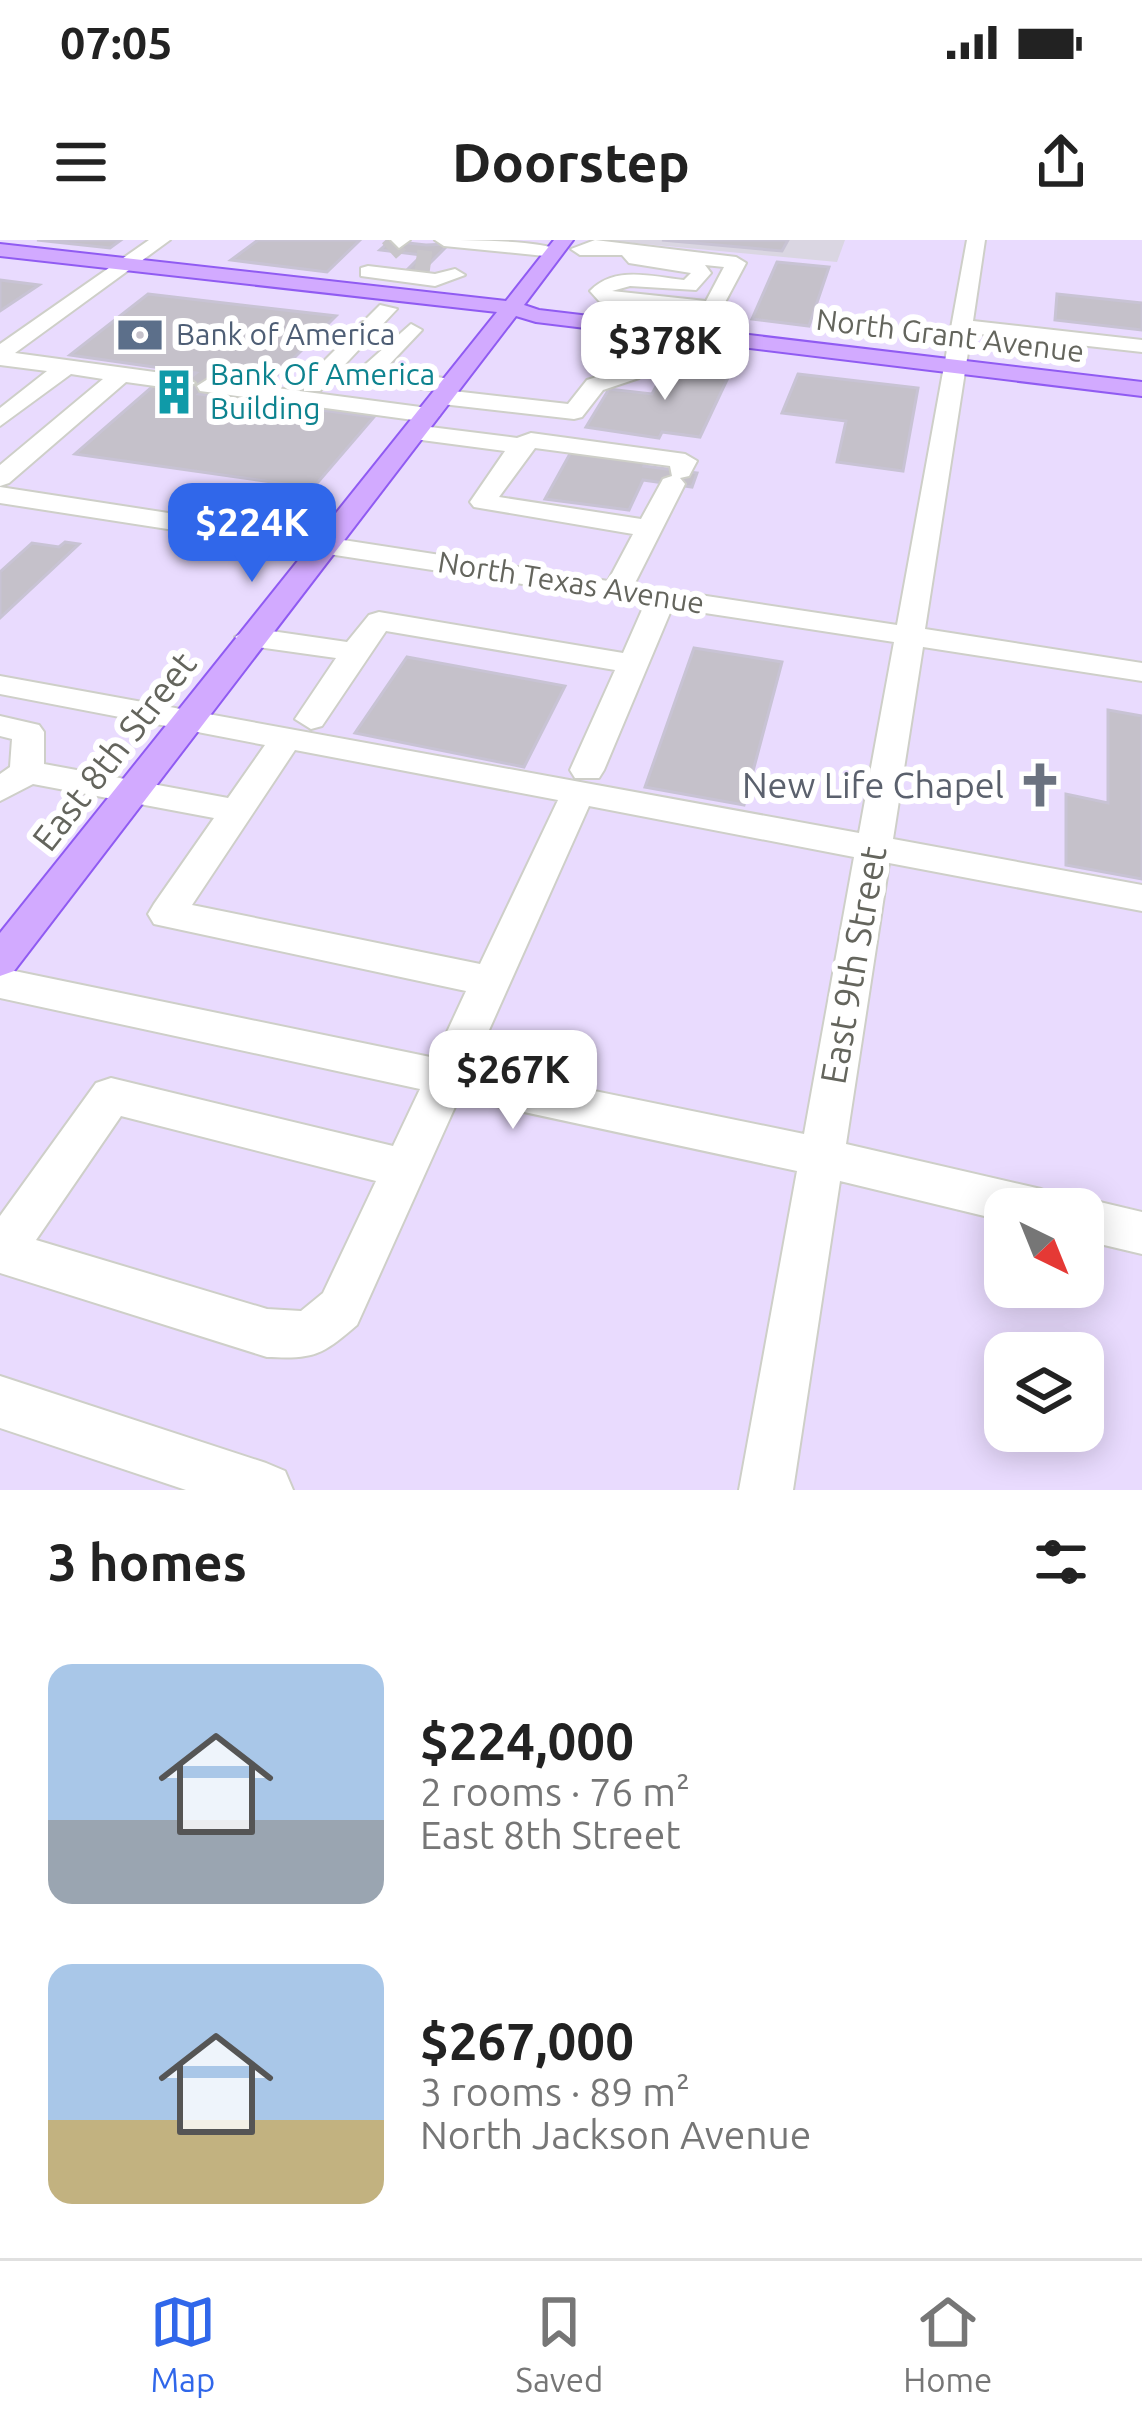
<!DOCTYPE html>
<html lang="en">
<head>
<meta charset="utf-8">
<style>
	body { margin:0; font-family:Ubuntu,sans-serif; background:#f2f2f2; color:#222; height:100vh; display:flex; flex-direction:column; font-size:45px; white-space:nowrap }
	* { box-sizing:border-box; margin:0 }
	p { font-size:39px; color:#767676 }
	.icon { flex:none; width:66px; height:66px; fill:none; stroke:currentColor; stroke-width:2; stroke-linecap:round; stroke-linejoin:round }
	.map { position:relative; height:1250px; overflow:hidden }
	.drawer { display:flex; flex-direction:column; background:#fff; flex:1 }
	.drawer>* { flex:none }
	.needle { width:78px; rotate:137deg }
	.buttons { position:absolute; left:984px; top:948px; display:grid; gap:24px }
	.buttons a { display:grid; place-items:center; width:120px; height:120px; border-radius:24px; background:#fff; box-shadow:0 6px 30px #0003; font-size:60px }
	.price { position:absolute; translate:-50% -102px; padding:0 27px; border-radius:24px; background:#fff; color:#222; font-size:39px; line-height:78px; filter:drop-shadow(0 3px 6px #0008) }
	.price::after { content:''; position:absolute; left:50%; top:72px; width:36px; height:27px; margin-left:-18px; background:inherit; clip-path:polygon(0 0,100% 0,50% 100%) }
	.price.active { background:#3067ea; color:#fff }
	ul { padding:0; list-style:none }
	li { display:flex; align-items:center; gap:36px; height:300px; padding:0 48px }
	li span { display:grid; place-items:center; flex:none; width:336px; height:240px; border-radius:24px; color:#555 }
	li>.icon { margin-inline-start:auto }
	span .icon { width:144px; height:144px; fill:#fffc; stroke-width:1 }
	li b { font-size:51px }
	h2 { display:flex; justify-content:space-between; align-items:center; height:144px; padding:0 48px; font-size:51px }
	.status { display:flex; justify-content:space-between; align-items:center; height:84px; padding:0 60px; background:#fff; direction:ltr }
	.status svg { height:33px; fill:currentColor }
	header { display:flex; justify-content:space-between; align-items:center; height:156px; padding:0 48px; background:#fff; font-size:54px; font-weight:700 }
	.tab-bar { display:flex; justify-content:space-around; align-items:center; height:168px; border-top:3px solid #e0e0e0; background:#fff; font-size:33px; color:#767676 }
	.tab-bar a { display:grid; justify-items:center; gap:6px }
	.tab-bar .active { color:#3067ea }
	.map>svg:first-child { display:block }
</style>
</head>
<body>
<div class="status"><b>07:05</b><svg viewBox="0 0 49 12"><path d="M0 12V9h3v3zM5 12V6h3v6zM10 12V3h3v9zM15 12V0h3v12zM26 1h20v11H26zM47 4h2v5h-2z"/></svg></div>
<header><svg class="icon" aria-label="menu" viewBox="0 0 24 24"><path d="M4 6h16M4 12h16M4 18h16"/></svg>Doorstep<svg class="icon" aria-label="share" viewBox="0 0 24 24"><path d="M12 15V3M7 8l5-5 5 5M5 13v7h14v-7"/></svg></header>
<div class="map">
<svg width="1142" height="1250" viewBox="0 0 1142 1250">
	<rect width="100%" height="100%" fill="#e9e5ef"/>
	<!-- commercial -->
	<path fill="#e9dbfe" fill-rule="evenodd" d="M0,0H1142V1250H0ZM1005,969H1083V1047H1005ZM1005,1113H1083V1191H1005Z"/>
	<!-- education -->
	<path fill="#dad6e2" d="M603,0H845L837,22Z"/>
	<!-- building -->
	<path fill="#c5c1ca" stroke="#c8c3d4" stroke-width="3" d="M37,0H121L110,8Z
		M258,0H360L327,32L231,20Z
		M662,0H788L782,11Z
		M390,1L426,5L449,4L418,35L403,34L422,15L380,10Z
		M777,22L829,27L809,86L752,79Z
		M0,40L39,45L0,71Z
		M148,54L336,76L264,148L214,141L199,154L374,177L313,248L75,214L153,146L176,149L196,133L70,115Z
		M1057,54L1142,63V90L1055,80Z
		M669,122L733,127L700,197L662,192L659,198L586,187L609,149L652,154Z
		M798,134L918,148L903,231L837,222L846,181L782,173Z
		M572,210L647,220L644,226L697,233L692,247L643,240L629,270L545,259Z
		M65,302L79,304L0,378V332L32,303L59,307Z
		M694,408L782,422L744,565L645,547Z
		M407,417L565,446L524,527L355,493Z
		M1108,470L1142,476V639L1066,625V554L1108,563Z"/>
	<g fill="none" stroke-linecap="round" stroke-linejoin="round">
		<!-- minor-tunnel -->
		<path stroke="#c8c5ca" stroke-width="21" stroke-dasharray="21 10" stroke-linecap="butt" d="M389,11L399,2
			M416,20L431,22"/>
		<!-- minor casing -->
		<g stroke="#cecfc8" stroke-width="4">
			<path id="minor" d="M149,0H170L15,113L184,136L195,143L184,150L126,142L9,243L0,246V225L103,139L71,134L0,186V168L47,131L0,125V104Z
				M391,0H410L399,8Z
				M435,0C468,0 538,0 564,11L555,17L444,6Z
				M595,0L736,17L746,23L722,68L726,73L707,88L697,82L703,73L599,61L590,51C615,25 652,37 684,40L691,33L629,23L622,15H580L571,9ZM705,25L724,27L706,61L612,51L630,46L696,50L711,33Z
				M967,0H985L973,81L1142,100V112L971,93L925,389L1142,423V441L923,407L893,599L1142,645V671L889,623L846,904L1041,949L1057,955L1064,969H1005V981L840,941L793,1250H739L797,931L459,858L357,1085C321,1116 314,1119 267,1117L0,1033V976L96,843L111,838L393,906L420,849L0,758V728L435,818L466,751L154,684L148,674L154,664L214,578L33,544L0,561V534L10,527L12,499L0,496V476L39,485L44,492V524L228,558L265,505L0,454V436L859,593L894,402L672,368L604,530L599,538H575L570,530L615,430L386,391L322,486L311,489L295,479L336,418L250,406L235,397L250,388L347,402L369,375L379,372L623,413L645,363L0,263V247L608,341L633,294L474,267L470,262L505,211L414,199L402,192L414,185L517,198L531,193L685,214L697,221L689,236L680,238L685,244L634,345L897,385ZM535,208L670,226L672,236L663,239L641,279L499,257ZM295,510L558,560L480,724L192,665ZM589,566L854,617L804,894L473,826ZM121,876L376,941L323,1053L301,1071L267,1069L36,1000Z
				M368,26L435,34L455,29L465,35L435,46L361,36V28Z
				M380,65L397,69L320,151H304V141Z
				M411,84L422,90L384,130L459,140L462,145L453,151L568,164L587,140L622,129L648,86L666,90L639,138L603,150L582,177L574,179L442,164L431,157L440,151L359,140V130Z
				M208,139L428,168L440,175L428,182L200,151L197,146Z
				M1083,958L1142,972V1014L1083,1000V969H1065Z
				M0,1136L266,1223L285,1231L293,1250H186L0,1188Z"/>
		</g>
		<!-- major casing -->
		<g stroke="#905bf2" stroke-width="4">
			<path id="major" d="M554,0H573L524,65L539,70L1142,142V156L536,82L516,76L14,731L0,736V693L497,72L0,16V4L506,61Z"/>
		</g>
		<!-- minor -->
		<use href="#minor" fill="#fff" fill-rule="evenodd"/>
		<!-- major -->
		<use href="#major" fill="#d2aaff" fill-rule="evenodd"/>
	</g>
	<!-- icons -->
	<defs>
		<g id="bank-bare" transform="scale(3.6)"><path d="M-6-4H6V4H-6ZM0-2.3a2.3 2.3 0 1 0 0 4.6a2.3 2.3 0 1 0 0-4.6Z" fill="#5c6f8a" stroke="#fff" stroke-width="2.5" paint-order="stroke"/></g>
		<g id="building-bare" transform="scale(3.6)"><path d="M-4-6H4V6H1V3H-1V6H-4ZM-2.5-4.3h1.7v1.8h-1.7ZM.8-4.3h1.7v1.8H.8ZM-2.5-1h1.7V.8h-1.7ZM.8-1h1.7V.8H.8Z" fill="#0f9aa8" stroke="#fff" stroke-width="2.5" paint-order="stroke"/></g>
		<g id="church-bare" transform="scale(3.6)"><path d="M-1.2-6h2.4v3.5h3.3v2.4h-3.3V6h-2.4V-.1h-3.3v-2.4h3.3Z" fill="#6b7280" stroke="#fff" stroke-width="2.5" paint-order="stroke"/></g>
	</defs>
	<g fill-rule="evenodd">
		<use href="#bank-bare" x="140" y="95"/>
		<use href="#building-bare" x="174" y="152"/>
		<use href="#church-bare" x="1040" y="545"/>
	</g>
	<g text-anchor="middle" stroke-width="12" stroke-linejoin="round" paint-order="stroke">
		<!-- far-service labels -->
		<g font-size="30" fill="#4e5e75" stroke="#fff" text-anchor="start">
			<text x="176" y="105">Bank of America</text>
		</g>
		<!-- far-street labels -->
		<g font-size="30" fill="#64655d" stroke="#fff">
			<text transform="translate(950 96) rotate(7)" y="10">North Grant Avenue</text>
			<text transform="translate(571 343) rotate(9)" y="10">North Texas Avenue</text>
		</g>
		<!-- far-culture labels -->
		<g font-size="30" fill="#0d838f" stroke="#fff" text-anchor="start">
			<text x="210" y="145">Bank Of America<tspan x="210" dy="34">Building</tspan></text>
		</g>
		<!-- street labels -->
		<g font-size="36" fill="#64655d" stroke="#fff">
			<text transform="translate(114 511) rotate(-52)" y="13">East 8th Street</text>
			<text transform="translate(853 725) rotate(-80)" y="13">East 9th Street</text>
		</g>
		<!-- worship labels -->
		<g font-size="36" fill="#5b616d" stroke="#fff" text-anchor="end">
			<text x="1004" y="558">New Life Chapel</text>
		</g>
	</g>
</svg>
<div class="buttons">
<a><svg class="needle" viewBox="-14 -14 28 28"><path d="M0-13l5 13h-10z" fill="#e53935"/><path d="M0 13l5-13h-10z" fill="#767676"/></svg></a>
<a><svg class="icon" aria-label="layers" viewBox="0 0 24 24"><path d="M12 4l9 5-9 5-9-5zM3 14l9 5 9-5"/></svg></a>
</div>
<b class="price" style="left:665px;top:163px">$378K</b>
<b class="price active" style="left:252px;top:345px">$224K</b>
<b class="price" style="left:513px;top:892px">$267K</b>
</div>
<section class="drawer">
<h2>3 homes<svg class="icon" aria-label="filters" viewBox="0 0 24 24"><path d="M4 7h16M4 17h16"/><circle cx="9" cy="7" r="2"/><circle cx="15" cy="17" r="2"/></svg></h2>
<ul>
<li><span style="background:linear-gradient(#a9c7e8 65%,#9aa5b1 0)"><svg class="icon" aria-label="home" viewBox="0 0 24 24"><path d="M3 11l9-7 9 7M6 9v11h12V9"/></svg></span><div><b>$224,000</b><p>2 rooms · 76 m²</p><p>East 8th Street</p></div></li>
<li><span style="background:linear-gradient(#a9c7e8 65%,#c2b280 0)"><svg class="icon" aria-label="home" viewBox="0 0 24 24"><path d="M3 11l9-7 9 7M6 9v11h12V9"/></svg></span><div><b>$267,000</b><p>3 rooms · 89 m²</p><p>North Jackson Avenue</p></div></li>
</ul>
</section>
<nav class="tab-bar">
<a class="active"><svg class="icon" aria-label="map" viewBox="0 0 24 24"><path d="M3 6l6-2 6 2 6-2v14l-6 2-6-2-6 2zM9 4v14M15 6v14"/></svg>Map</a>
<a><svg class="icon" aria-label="saved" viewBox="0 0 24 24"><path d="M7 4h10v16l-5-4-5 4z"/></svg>Saved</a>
<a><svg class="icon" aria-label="home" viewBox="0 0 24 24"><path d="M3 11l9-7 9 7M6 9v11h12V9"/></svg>Home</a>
</nav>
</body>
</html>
